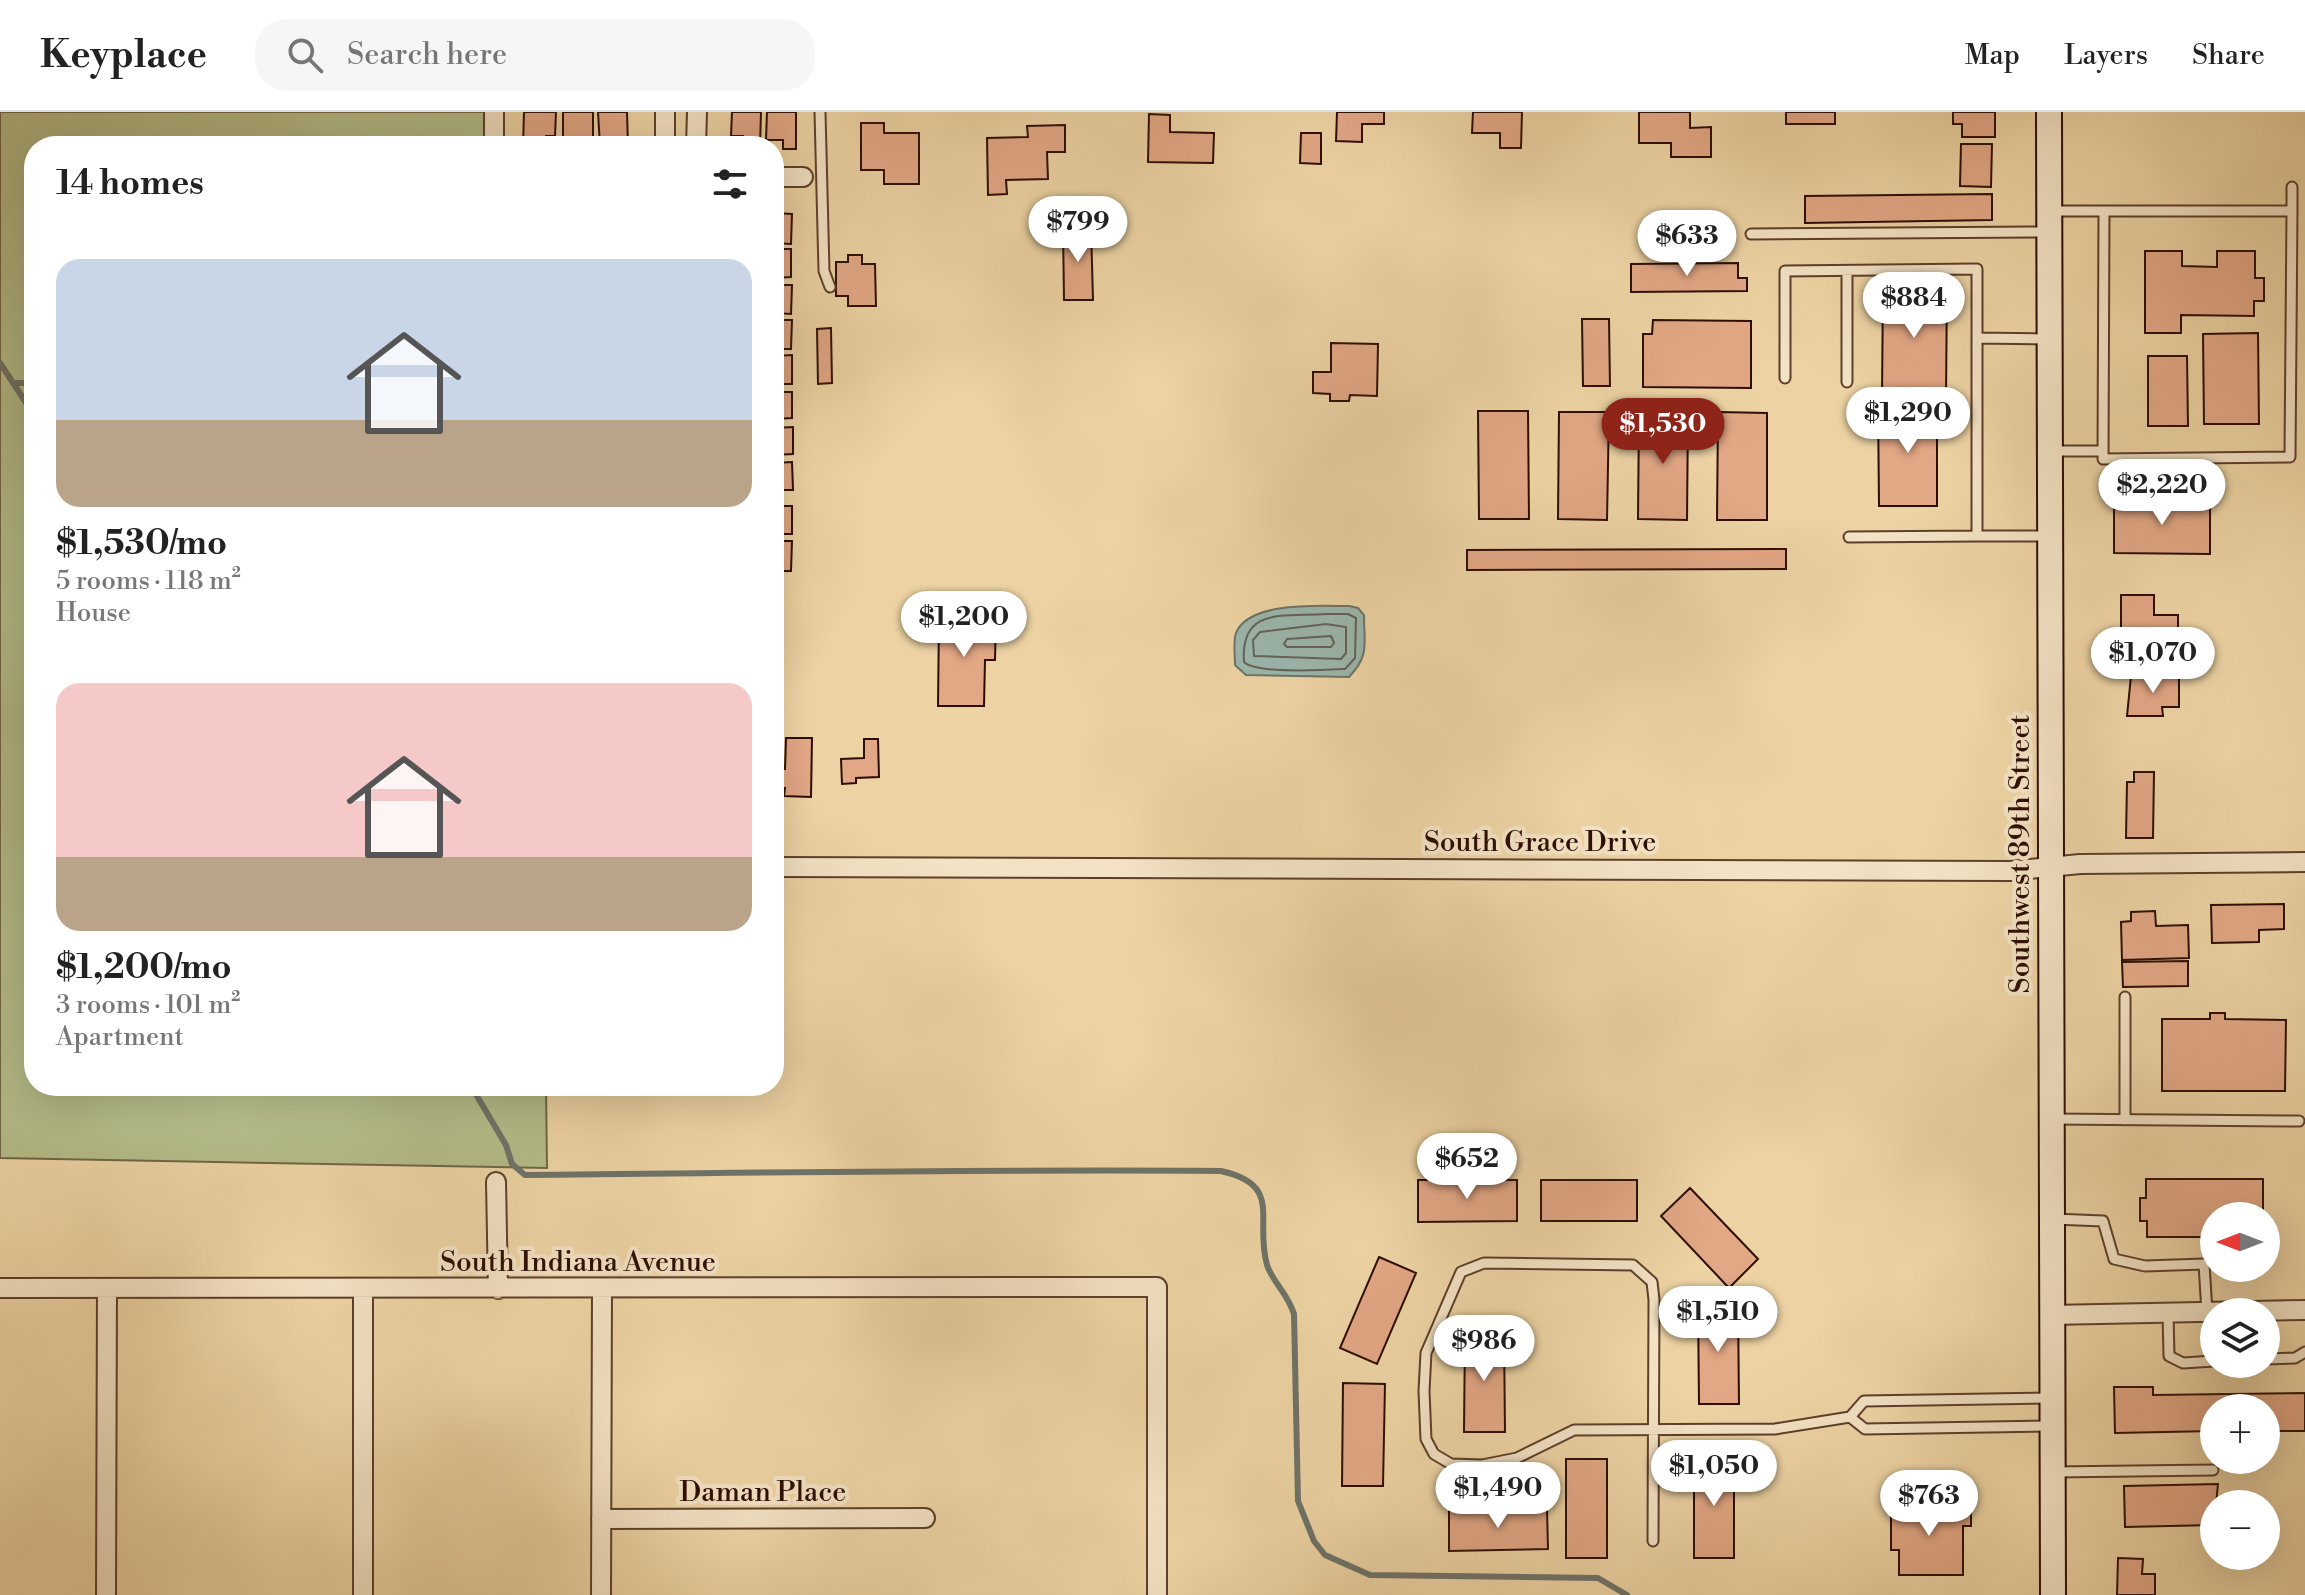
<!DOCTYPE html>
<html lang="en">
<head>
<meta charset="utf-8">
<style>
	body { margin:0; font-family:"Libre Bodoni",serif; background:#f6f6f6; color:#222; height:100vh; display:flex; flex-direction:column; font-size:30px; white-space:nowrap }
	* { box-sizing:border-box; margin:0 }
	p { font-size:26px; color:#767676 }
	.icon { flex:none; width:44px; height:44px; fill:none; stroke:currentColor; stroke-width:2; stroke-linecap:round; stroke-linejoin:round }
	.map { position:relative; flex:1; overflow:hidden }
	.drawer { position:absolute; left:24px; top:24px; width:760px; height:960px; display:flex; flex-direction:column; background:#fff; border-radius:32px; box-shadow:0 8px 32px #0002 }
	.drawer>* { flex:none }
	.needle { width:52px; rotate:270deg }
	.buttons { position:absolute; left:2200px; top:1090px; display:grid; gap:16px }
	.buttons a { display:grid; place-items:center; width:80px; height:80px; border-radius:50%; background:#fff; box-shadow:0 8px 32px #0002; font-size:40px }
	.price { position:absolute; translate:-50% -68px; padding:0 18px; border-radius:28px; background:#fff; color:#222; font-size:26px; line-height:52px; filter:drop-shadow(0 2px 4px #0008) }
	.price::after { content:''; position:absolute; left:50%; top:48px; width:24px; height:18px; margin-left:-12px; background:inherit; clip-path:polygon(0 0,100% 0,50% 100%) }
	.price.current { background:#8f2418; color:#fff }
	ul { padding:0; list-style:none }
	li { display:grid; align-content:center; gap:16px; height:424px; padding:0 32px }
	li span { display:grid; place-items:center; height:248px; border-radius:24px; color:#555 }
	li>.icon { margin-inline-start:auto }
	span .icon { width:144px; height:144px; fill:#fffc; stroke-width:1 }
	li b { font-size:34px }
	h2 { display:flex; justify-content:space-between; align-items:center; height:96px; padding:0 32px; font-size:34px }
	header { display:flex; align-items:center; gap:48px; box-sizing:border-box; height:112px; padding:0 40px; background:#fff; border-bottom:2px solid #e0e0e0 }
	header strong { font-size:38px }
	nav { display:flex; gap:44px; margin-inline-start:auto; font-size:28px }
	.search { width:560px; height:72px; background:#f6f6f6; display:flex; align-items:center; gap:20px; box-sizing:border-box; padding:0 28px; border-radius:32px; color:#767676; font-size:30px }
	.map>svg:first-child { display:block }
</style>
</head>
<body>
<header>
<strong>Keyplace</strong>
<div class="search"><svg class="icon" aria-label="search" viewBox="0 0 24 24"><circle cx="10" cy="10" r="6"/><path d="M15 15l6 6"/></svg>Search here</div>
<nav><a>Map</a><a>Layers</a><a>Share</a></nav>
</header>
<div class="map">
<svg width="2305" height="1483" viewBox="0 0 2305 1483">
	<rect width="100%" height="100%" fill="#edd3a4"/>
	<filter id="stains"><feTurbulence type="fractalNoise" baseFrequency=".0025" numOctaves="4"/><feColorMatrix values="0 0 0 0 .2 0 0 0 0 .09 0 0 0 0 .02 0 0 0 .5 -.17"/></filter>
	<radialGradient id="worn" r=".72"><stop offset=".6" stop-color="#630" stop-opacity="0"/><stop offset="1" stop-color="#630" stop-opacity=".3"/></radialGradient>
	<!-- green -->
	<path fill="#b4bd89" stroke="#706646" stroke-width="2" d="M0,0H484V34H34V974H546L547,1056L0,1046Z"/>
	<!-- water -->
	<path fill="#9ab7ac" stroke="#6e7368" stroke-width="2" d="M1349,494L1358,496L1364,503C1364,532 1370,543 1349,565L1246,563L1235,553C1235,543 1233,529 1236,521C1249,489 1320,494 1349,494Z"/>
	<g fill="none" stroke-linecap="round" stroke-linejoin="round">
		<!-- shore -->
		<path stroke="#646258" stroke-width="2" d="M1326,502H1348L1356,506L1355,546L1345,557C1326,558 1256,562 1244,550C1240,494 1285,505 1326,502Z
			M1326,512L1346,515V541L1341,547L1254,544L1253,528L1260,520Z
			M1331,524L1334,531L1331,535H1287L1284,532L1287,527Z"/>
		<!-- stream -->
		<path stroke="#6e7368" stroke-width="6" d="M0,251L34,303
			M14,271H34
			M471,974L506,1033L512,1052L525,1063C757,1061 988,1057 1221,1059C1284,1073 1254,1107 1267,1153C1273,1171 1287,1180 1294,1202L1298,1389L1314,1429L1325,1443L1370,1463L1598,1466L1627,1483"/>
	</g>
	<!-- building -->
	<path fill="#e2a785" stroke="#2d0e03" stroke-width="2" d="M524,0H556L555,24H546L545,34H523Z
		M563,0H593V25H585V34H563Z
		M598,0H627L628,34H600Z
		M732,0H761L760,34H743V24H731Z
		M767,0H796V37H783V28H766Z
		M1337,0H1384V12H1362V30L1336,29Z
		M1473,0H1522L1521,36H1500V21H1472Z
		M1639,0H1690V16L1711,15V45H1671V31H1639Z
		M1786,0H1835V12H1786Z
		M1953,0H1995V25H1962V12H1953Z
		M1149,2L1170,3V20L1214,21L1213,51L1148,50Z
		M861,11H884V21H919V72H884V58H861Z
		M1065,13V40H1047L1048,67L1006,68L1007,82L988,83L987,26L1028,25L1027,14Z
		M1301,21H1321V52L1300,51Z
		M1961,32H1992L1991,75L1960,74Z
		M1992,82V108L1805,111V84Z
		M774,101L792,102L791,132L774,131Z
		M1091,116L1093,188H1064L1063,117Z
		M774,137H791V165L774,166Z
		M2145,139H2182V154L2217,155V139H2255V166H2264V189H2254V204L2181,203V221H2145Z
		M848,143H862V152H875L876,194H848V184H836V150H848Z
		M1738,151V166H1747V179L1631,180V152Z
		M1883,171L1947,172L1946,286L1882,285Z
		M774,173H792L791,202L774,201Z
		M1582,207H1609L1610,274H1583Z
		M774,208H792L791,237H774Z
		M1653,208L1751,209V276L1643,275V222H1652Z
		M831,216L832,271L818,272L817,217Z
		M2258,221L2259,312H2204L2203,222Z
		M1331,231L1378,232L1377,284L1350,283L1349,289H1330V282L1313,281V260H1331Z
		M792,243V272H774V244Z
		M2148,244H2187L2188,314H2148Z
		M774,280H792V306L774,307Z
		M1937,291V394H1879L1878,292Z
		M1478,299H1528L1529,407H1479Z
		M1559,300H1609L1607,408L1558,407Z
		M1639,300H1688L1687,408L1638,407Z
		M1718,300L1767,301V408H1717Z
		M793,315V342L774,343V316Z
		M792,350L793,378H774V351Z
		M2114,387H2150V394L2169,395V387H2210V442L2114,441Z
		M774,394H792V422H774Z
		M774,429H792L791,459H774Z
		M1786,437V457L1467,458V438Z
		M2121,483H2154V503H2178V522H2204V546H2146V524H2121Z
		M939,505L996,506L995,548H985L984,594H938Z
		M2179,563V595H2162L2163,604H2127L2131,564Z
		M786,626H812L811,685L784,684L785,676H774V656L785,657Z
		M864,627H878L879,665L856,666V671L842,672L841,647L864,646Z
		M2134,660H2154L2153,726H2126L2127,670H2134Z
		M2284,792V817L2259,818V830L2212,831L2211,793Z
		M2155,799L2156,814L2188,813L2189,846L2122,848L2121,810L2131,809V800Z
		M2188,849V874L2123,875L2122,850Z
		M2210,901H2225V907L2286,908L2285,979H2162V907H2210Z
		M2146,1067H2263V1104H2214V1125H2147V1109H2140V1086H2146Z
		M1418,1068H1517V1109L1418,1110Z
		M1541,1068H1637V1109H1541Z
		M1690,1076L1758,1147L1729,1176L1661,1104Z
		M1379,1145L1416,1161L1377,1252L1340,1236Z
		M1698,1192H1738L1739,1292H1699Z
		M1465,1220L1504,1221L1505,1320H1464Z
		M1343,1271L1385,1272L1383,1374H1342Z
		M2114,1275H2153V1283L2305,1281V1319H2266V1296H2214V1319L2115,1321Z
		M1566,1347H1607V1446H1566Z
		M1694,1347H1734V1446H1694Z
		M2218,1372L2214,1413L2125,1415L2124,1374Z
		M1924,1385H1943V1396H1971V1414H1963V1463H1899V1438H1891V1394L1924,1395Z
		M1547,1397L1548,1437L1449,1439V1399Z
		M2118,1446L2143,1447L2142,1462H2155V1483H2117Z"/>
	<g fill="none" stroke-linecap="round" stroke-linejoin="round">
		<!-- service casing -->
		<g stroke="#5d3f2b" stroke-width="13">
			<path id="service" d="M820,0L824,159L830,175
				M2052,99H2292L2290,345L2103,347L2104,99
				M2292,99V75
				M1751,122L2049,120
				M1847,159V270
				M1977,226V424H2047
				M1785,266V159L1977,157V226L2049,227
				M2051,339H2103
				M1849,425L1977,424
				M2125,885V1008
				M2053,1007L2299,1009
				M2053,1107L2103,1109L2114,1147L2145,1154L2204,1152L2207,1200
				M2168,1201L2169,1244L2183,1251L2214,1249
				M2266,1247L2295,1246L2305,1240
				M2050,1286L1864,1289L1850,1305L1865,1317L2050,1314
				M2054,1360L2213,1358
				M1653,1429L1654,1188L1652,1170L1633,1153L1484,1151L1461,1160L1426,1241L1424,1279L1426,1327L1434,1342L1451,1352L1482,1353L1517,1346L1574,1318L1775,1317L1850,1305"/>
		</g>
		<!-- minor casing -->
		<g stroke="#5d3f2b" stroke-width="22">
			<path id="minor" d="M494,0V34
				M665,0V30L668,34
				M696,34L697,0
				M774,65H803
				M774,755L2010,759L2080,752L2305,750
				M496,1070L498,1177
				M0,1176L1157,1175V1483
				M2050,1203L2305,1198
				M601,1407L925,1406
				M106,1483L107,1176
				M363,1483V1177
				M601,1483L602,1177"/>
		</g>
		<!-- secondary casing -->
		<g stroke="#2d0e03" stroke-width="28">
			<path id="secondary" d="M2049,0L2053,1483"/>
		</g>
		<!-- service -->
		<use href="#service" stroke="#f3e2c4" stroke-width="9"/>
		<!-- minor -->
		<use href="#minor" stroke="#f3e2c4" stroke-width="18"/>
		<!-- secondary -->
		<use href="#secondary" stroke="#f3e2c4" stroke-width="24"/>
	</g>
	<g text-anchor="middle" stroke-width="8" stroke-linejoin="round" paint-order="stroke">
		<!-- street labels -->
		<g font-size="28" fill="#2d0e03" stroke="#f3e2c4">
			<text x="1540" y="739">South Grace Drive</text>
			<text transform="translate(2019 742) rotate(-90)" y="10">Southwest 89th Street</text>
			<text x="578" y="1159">South Indiana Avenue</text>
			<text x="763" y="1389">Daman Place</text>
		</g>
	</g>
	<rect width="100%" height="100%" filter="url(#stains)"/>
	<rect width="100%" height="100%" fill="url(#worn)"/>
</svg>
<div class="buttons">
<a><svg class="needle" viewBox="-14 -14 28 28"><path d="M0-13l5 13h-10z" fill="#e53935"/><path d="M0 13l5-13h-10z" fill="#767676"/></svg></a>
<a><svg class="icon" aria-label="layers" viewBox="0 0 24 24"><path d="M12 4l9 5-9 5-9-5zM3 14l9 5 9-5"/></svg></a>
<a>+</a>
<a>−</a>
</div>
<b class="price" style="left:1078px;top:152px">$799</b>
<b class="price" style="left:1687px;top:166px">$633</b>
<b class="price" style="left:1914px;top:228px">$884</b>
<b class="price" style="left:1908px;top:343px">$1,290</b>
<b class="price current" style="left:1663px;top:354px">$1,530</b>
<b class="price" style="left:2162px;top:415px">$2,220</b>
<b class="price" style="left:964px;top:547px">$1,200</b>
<b class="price" style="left:2153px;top:583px">$1,070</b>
<b class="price" style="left:1467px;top:1089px">$652</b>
<b class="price" style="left:1718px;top:1242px">$1,510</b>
<b class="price" style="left:1484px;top:1271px">$986</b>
<b class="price" style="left:1714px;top:1396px">$1,050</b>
<b class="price" style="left:1498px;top:1418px">$1,490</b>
<b class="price" style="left:1929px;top:1426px">$763</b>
<section class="drawer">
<h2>14 homes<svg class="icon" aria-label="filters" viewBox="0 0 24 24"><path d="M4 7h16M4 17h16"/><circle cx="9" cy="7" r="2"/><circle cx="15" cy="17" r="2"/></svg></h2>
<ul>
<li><span style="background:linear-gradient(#c9d6e8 65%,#b9a48a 0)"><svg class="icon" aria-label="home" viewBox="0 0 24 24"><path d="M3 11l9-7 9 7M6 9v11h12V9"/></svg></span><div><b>$1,530/mo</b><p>5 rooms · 118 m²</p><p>House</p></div></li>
<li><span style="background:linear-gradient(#f6c9c9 70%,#b9a48a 0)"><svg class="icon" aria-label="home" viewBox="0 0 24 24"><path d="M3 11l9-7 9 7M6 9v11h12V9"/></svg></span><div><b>$1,200/mo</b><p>3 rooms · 101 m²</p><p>Apartment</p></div></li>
</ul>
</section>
</div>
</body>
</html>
